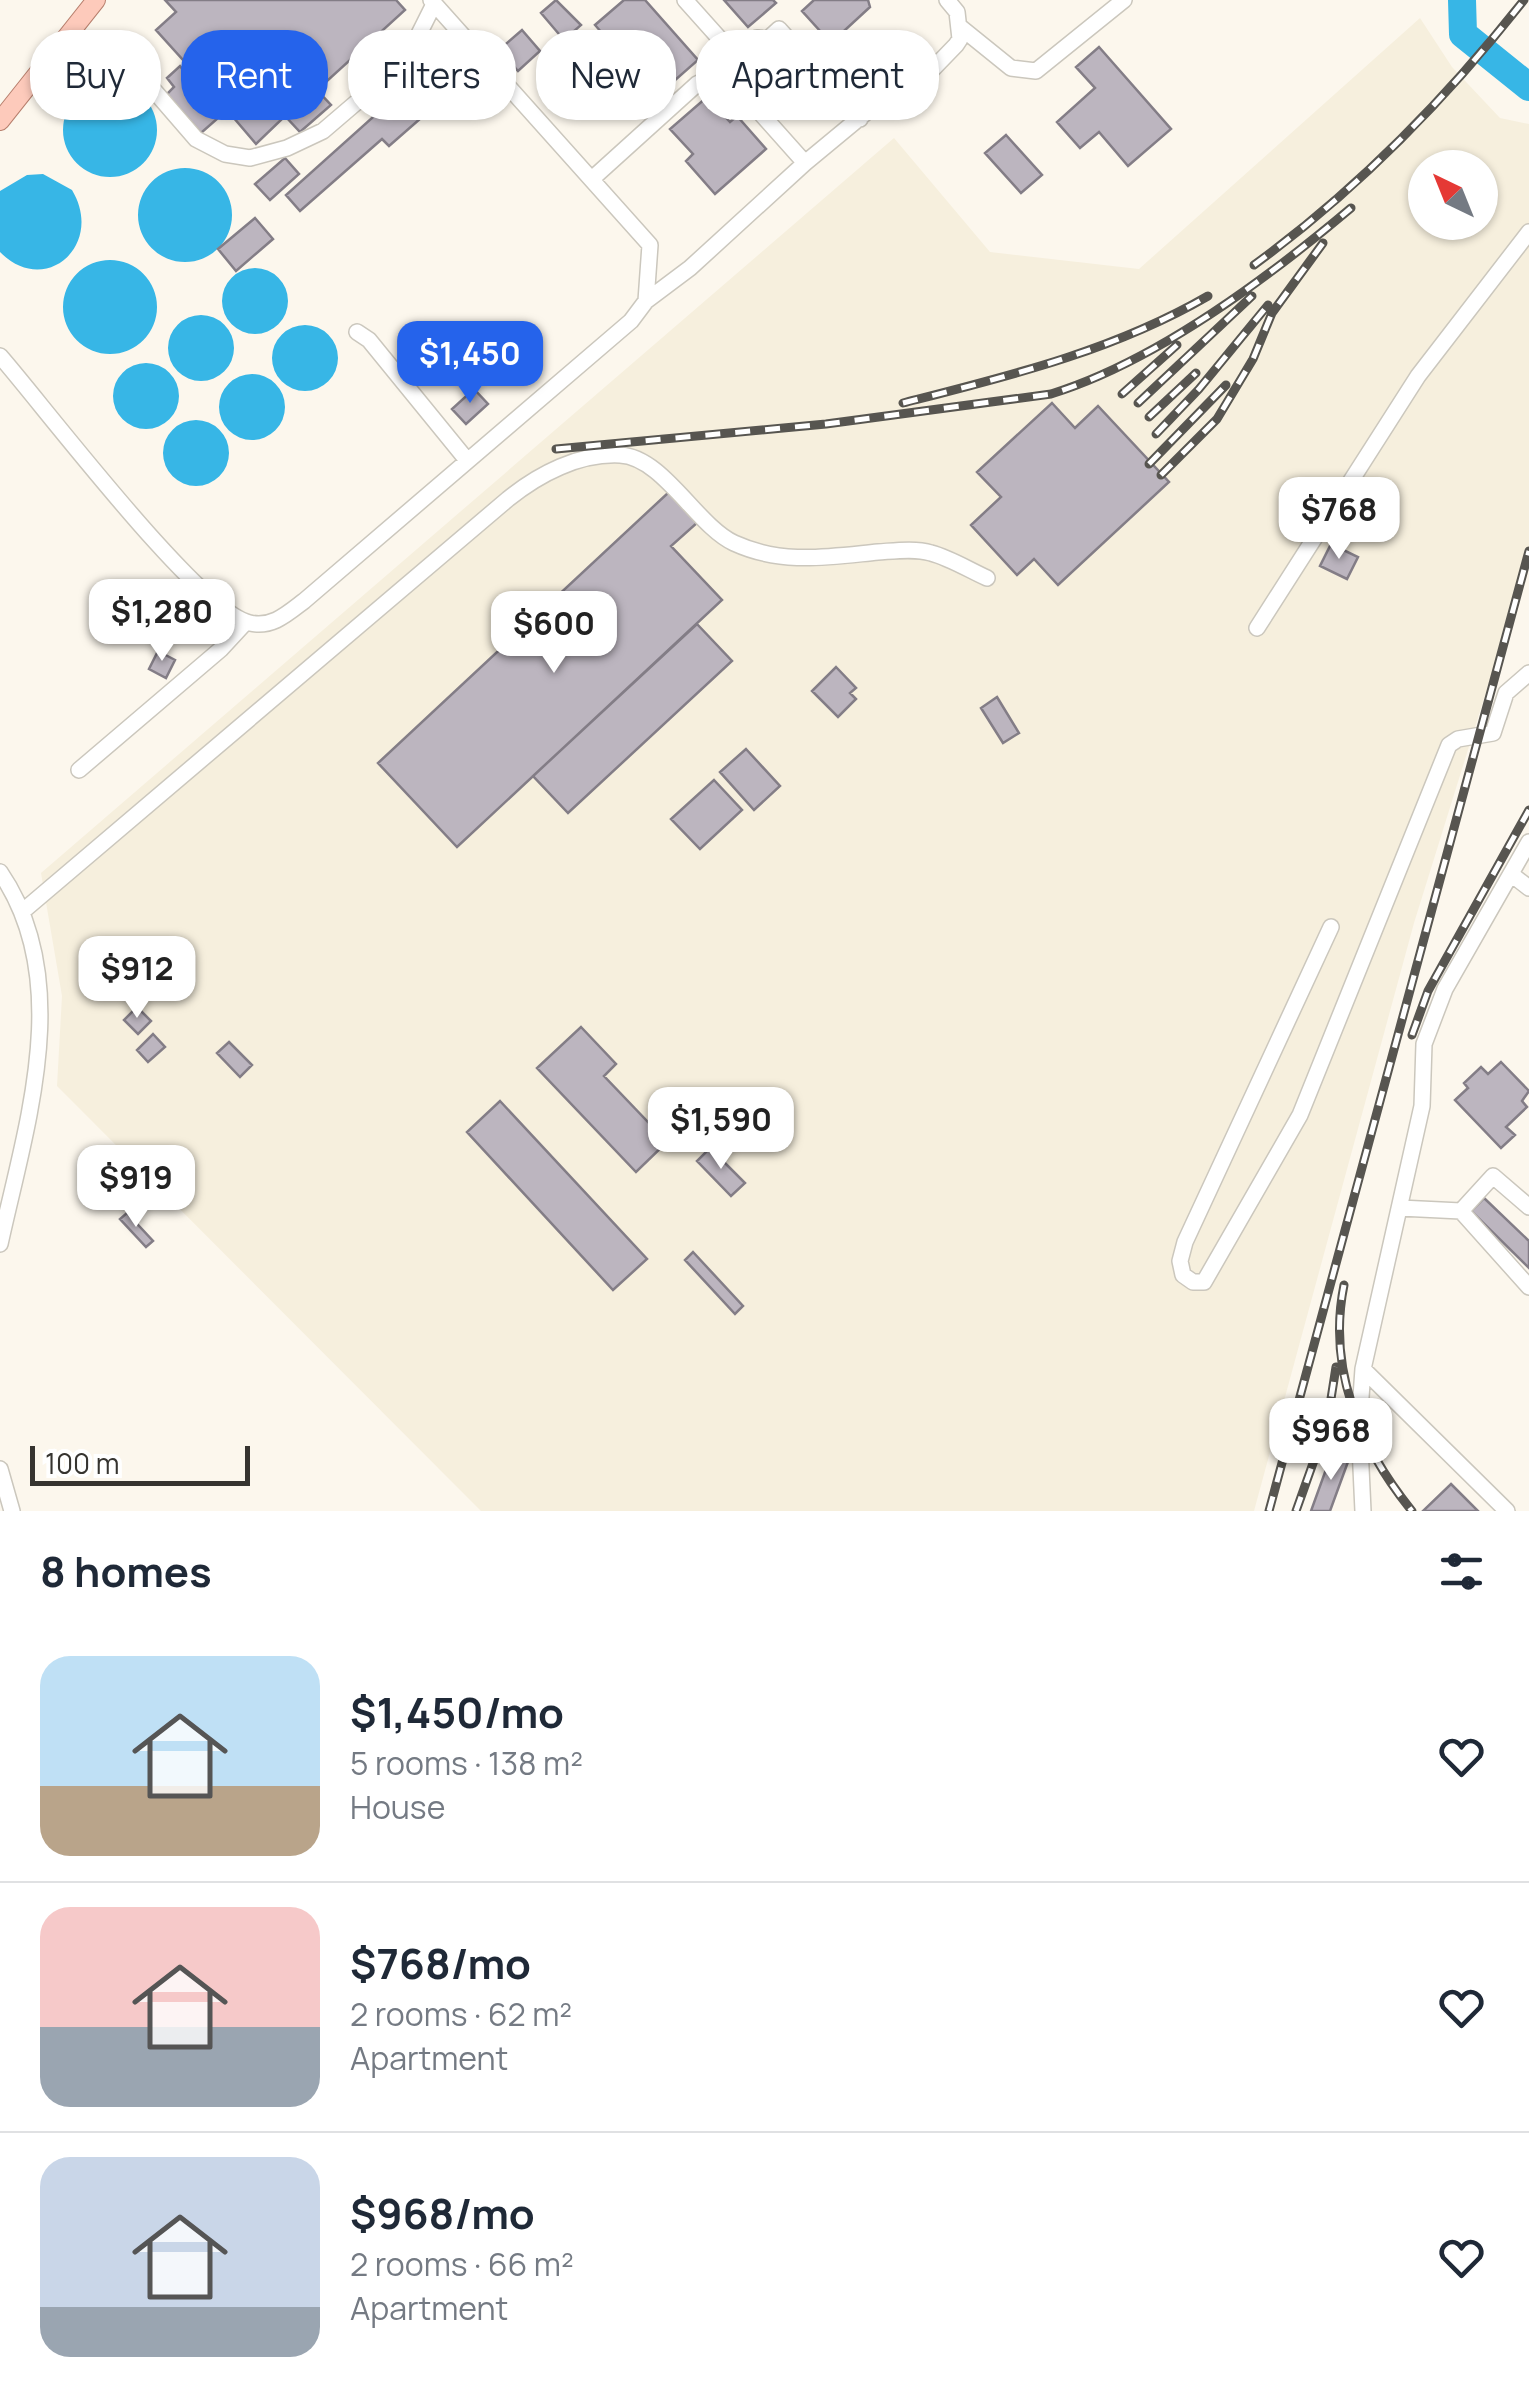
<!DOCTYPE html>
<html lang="en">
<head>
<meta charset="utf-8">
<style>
	body { margin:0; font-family:Manrope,sans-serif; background:#f2f2f3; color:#1f2937; height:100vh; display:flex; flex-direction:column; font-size:38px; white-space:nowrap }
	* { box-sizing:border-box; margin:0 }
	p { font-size:32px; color:#747a83 }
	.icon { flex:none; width:55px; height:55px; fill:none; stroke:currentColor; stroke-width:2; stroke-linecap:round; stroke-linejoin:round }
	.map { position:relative; height:1511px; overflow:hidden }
	.details { display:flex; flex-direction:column; background:#fff; flex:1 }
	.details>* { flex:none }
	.guide { position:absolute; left:30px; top:30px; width:1000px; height:90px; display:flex; gap:20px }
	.needle { width:65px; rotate:317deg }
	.fabs { position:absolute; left:1408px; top:150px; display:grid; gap:20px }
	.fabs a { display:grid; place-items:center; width:90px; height:90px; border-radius:50%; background:#fff; box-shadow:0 2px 8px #0004; font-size:50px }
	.scale { position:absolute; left:30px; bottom:25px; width:220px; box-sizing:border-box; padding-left:10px; border:5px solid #363430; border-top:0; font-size:28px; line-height:35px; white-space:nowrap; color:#363430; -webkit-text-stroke:8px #fff; paint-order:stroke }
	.price { position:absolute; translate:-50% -85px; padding:0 22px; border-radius:20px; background:#fff; color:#222; font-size:32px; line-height:65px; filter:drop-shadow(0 2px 5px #0008) }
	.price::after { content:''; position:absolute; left:50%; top:60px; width:30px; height:22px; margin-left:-15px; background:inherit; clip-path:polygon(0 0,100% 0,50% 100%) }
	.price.current { background:#2563eb; color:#fff }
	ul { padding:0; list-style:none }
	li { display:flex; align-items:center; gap:30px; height:250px; padding:0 40px }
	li+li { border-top:2px solid #e0e1e3 }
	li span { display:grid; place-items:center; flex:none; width:280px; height:200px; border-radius:30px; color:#555 }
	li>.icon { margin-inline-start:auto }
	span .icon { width:120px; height:120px; fill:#fffc; stroke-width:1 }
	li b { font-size:42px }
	h2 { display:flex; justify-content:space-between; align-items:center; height:120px; padding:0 40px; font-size:42px }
	.tag { padding:0 35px; border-radius:40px; background:#fff; box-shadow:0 2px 8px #0004; font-size:35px; line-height:90px }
	.tag.current { background:#2563eb; color:#fff }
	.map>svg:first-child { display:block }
</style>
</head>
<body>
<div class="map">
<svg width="1529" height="1511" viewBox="0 0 1529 1511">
	<rect width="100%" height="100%" fill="#fcf7ed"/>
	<!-- built -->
	<path fill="#f6efdd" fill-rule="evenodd" d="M1420,18L1452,67L1500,118L1529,124V554L1414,923L1254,1511H481L57,1086L62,996L41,873L894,138L990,252L1139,269ZM1425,168H1480V222H1425Z"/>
	<!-- water -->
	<path fill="#37b6e6" d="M63 130a47 47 0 1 1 94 0a47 47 0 1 1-94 0Z
		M138 215a47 47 0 1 1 94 0a47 47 0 1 1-94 0Z
		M43,174L72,190C105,245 45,298 0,252V191L27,175Z
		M63 307a47 47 0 1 1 94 0a47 47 0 1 1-94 0Z
		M222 301a33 33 0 1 1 66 0a33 33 0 1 1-66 0Z
		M168 348a33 33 0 1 1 66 0a33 33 0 1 1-66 0Z
		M272 358a33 33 0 1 1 66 0a33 33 0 1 1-66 0Z
		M113 396a33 33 0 1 1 66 0a33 33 0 1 1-66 0Z
		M219 407a33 33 0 1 1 66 0a33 33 0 1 1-66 0Z
		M163 453a33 33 0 1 1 66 0a33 33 0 1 1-66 0Z"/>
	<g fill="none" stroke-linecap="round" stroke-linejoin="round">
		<!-- river -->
		<path stroke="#37b6e6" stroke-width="28" d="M1462,0L1463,34L1529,87"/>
	</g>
	<!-- building -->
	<path fill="#bcb5bf" stroke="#837d86" stroke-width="2.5" d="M165,0H396L405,10L317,90L331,105L300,132L285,116L256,144L227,110L201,133L167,94L174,87L167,78L180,66L187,75L192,70L156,30L176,12Z
		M556,0L581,25L564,40L541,13Z
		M624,0H645L698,60L657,96L595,25Z
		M724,0H773L776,3L748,27Z
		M814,0H868L870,7L831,43L802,11Z
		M522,30L540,51L518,71L499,50Z
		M441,47L468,77L389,146L382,139L300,211L286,195L420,75L415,70Z
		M1099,47L1171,129L1128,166L1099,132L1080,148L1057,122L1095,88L1076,67Z
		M777,49L813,90L783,117L746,76Z
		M707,97L730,122L737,116L766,149L715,194L686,161L693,154L670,129Z
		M1006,135L1042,175L1021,193L985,153Z
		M285,158L299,174L270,200L255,184Z
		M255,218L273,239L236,271L218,249Z
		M474,389L488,404L466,424L452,409Z
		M1052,403L1075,428L1098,406L1169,482L1058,585L1034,559L1017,575L971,525L1001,497L977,472Z
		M669,492L698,522L671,546L722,600L457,847L378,763Z
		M1331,544L1358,557L1347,579L1320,566Z
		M697,624L732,661L568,813L533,776Z
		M158,651L175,660L166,678L149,669Z
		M836,667L856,688L850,693L856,699L838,717L812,691Z
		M997,697L1019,733L1003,743L981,708Z
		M746,749L780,786L754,810L720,772Z
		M714,780L742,810L700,849L671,819Z
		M137,1007L151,1021L138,1034L124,1020Z
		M581,1027L616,1064L604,1076L667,1142L636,1172L537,1068Z
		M153,1034L165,1047L148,1062L137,1050Z
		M229,1042L252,1065L240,1077L217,1053Z
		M1501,1062L1529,1091L1522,1101L1527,1107L1506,1127L1515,1135L1501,1148L1455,1100L1468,1088L1464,1083L1481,1067L1488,1074Z
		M500,1101L647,1259L613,1290L467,1132Z
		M668,1111L682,1126L675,1134L660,1119Z
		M710,1148L745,1183L731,1196L697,1161Z
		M1484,1198L1529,1241V1268L1471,1211Z
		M127,1213L153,1241L146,1247L120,1219Z
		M693,1252L743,1306L735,1314L685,1260Z
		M1333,1450L1349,1459L1330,1511H1311Z
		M1451,1484L1478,1511H1423Z"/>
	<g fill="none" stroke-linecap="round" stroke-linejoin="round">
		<!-- minor casing -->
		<g stroke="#cbc7bd" stroke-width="18">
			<path id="minor" d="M685,0L736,57L757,38L768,39L779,29L860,119
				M959,26L1011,68L1036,71L1124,0
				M138,72L196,139L225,154L250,158L287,148L323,131L406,60L434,4
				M805,163L892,91L926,76L956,45L960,39L957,12L947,0
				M593,178L697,84L723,71L805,163L690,268L646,301
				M357,332L369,340L466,459
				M0,356C43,405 200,613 250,623C272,628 287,614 304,601L631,321L646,301L650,245L431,0
				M1257,628L1418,376L1529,232
				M79,770L221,649L246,622
				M0,872C75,981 26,1125 0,1244
				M1511,874L1529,888
				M23,911L508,499C539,474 579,453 620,455C663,457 696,525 734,543C782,565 827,557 878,552C894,551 915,548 931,553C950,558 969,570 987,578
				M1331,927L1185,1242L1180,1261L1183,1275L1193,1282H1204L1300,1115L1449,745L1458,739L1493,733L1506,693L1529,673
				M1529,1207L1493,1176L1461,1211L1529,1287
				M1400,1208L1461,1211
				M1363,1369L1507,1511
				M0,1469L12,1511
				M1363,1511L1359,1425L1363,1369L1422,1106L1424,1044L1445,989L1529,842"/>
		</g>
		<!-- major casing -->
		<g stroke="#b77f6d" stroke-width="20">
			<path id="major" d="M0,121L96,0"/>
		</g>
		<!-- minor -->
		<use href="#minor" stroke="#fff" stroke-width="15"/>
		<!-- major -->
		<use href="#major" stroke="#fdcabb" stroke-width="18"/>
		<!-- rail casing -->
		<g stroke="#575550" stroke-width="9">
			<path id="rail" d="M1254,265C1357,190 1446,99 1524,0
				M1122,394L1177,345
				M903,403C1009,376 1113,351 1208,296
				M1138,403L1252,296
				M1149,417L1196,373
				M1156,434L1199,389L1268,305
				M556,449L826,424L1051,394C1155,362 1268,278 1351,208
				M1149,464L1226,385
				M1161,475L1217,419L1253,359L1272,313L1323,243
				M1412,1035L1428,991L1529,810
				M1344,1285C1327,1369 1360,1447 1412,1511
				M1269,1511L1529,551
				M1296,1511L1327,1424L1336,1367"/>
		</g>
		<!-- rail -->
		<use href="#rail" stroke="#fff" stroke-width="5" stroke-dasharray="15" stroke-linecap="butt"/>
	</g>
</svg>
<div class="fabs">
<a><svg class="needle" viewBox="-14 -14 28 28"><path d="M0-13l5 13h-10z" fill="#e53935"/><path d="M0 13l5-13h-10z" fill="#747a83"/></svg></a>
</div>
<div class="scale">100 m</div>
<b class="price current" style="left:470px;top:406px">$1,450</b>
<b class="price" style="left:1339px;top:562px">$768</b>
<b class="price" style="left:162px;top:664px">$1,280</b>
<b class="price" style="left:554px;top:676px">$600</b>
<b class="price" style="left:137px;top:1021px">$912</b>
<b class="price" style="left:721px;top:1172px">$1,590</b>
<b class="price" style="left:136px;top:1230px">$919</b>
<b class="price" style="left:1331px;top:1483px">$968</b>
<div class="guide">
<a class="tag">Buy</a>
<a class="tag current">Rent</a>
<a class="tag">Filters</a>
<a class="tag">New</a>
<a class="tag">Apartment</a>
</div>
</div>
<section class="details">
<h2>8 homes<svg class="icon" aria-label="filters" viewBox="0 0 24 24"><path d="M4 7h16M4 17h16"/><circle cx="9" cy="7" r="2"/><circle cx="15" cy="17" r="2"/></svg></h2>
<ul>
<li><span style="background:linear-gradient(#bfe0f5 65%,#b9a48a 0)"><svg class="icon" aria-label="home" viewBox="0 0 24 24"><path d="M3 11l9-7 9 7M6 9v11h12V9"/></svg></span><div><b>$1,450/mo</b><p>5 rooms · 138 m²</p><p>House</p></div><svg class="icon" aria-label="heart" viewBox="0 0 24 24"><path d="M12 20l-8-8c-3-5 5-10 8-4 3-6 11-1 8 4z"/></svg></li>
<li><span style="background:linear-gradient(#f6c9c9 60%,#9aa5b1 0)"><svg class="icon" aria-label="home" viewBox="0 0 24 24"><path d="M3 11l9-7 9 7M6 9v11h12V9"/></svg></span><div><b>$768/mo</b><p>2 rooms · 62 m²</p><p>Apartment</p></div><svg class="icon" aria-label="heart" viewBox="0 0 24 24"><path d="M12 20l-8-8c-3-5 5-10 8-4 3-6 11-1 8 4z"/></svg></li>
<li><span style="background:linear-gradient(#c9d6e8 75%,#9aa5b1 0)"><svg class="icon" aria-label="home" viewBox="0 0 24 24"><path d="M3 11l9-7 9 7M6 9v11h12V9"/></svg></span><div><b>$968/mo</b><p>2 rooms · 66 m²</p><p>Apartment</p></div><svg class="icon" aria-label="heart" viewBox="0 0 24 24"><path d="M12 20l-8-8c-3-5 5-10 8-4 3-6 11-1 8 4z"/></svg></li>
</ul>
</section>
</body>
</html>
